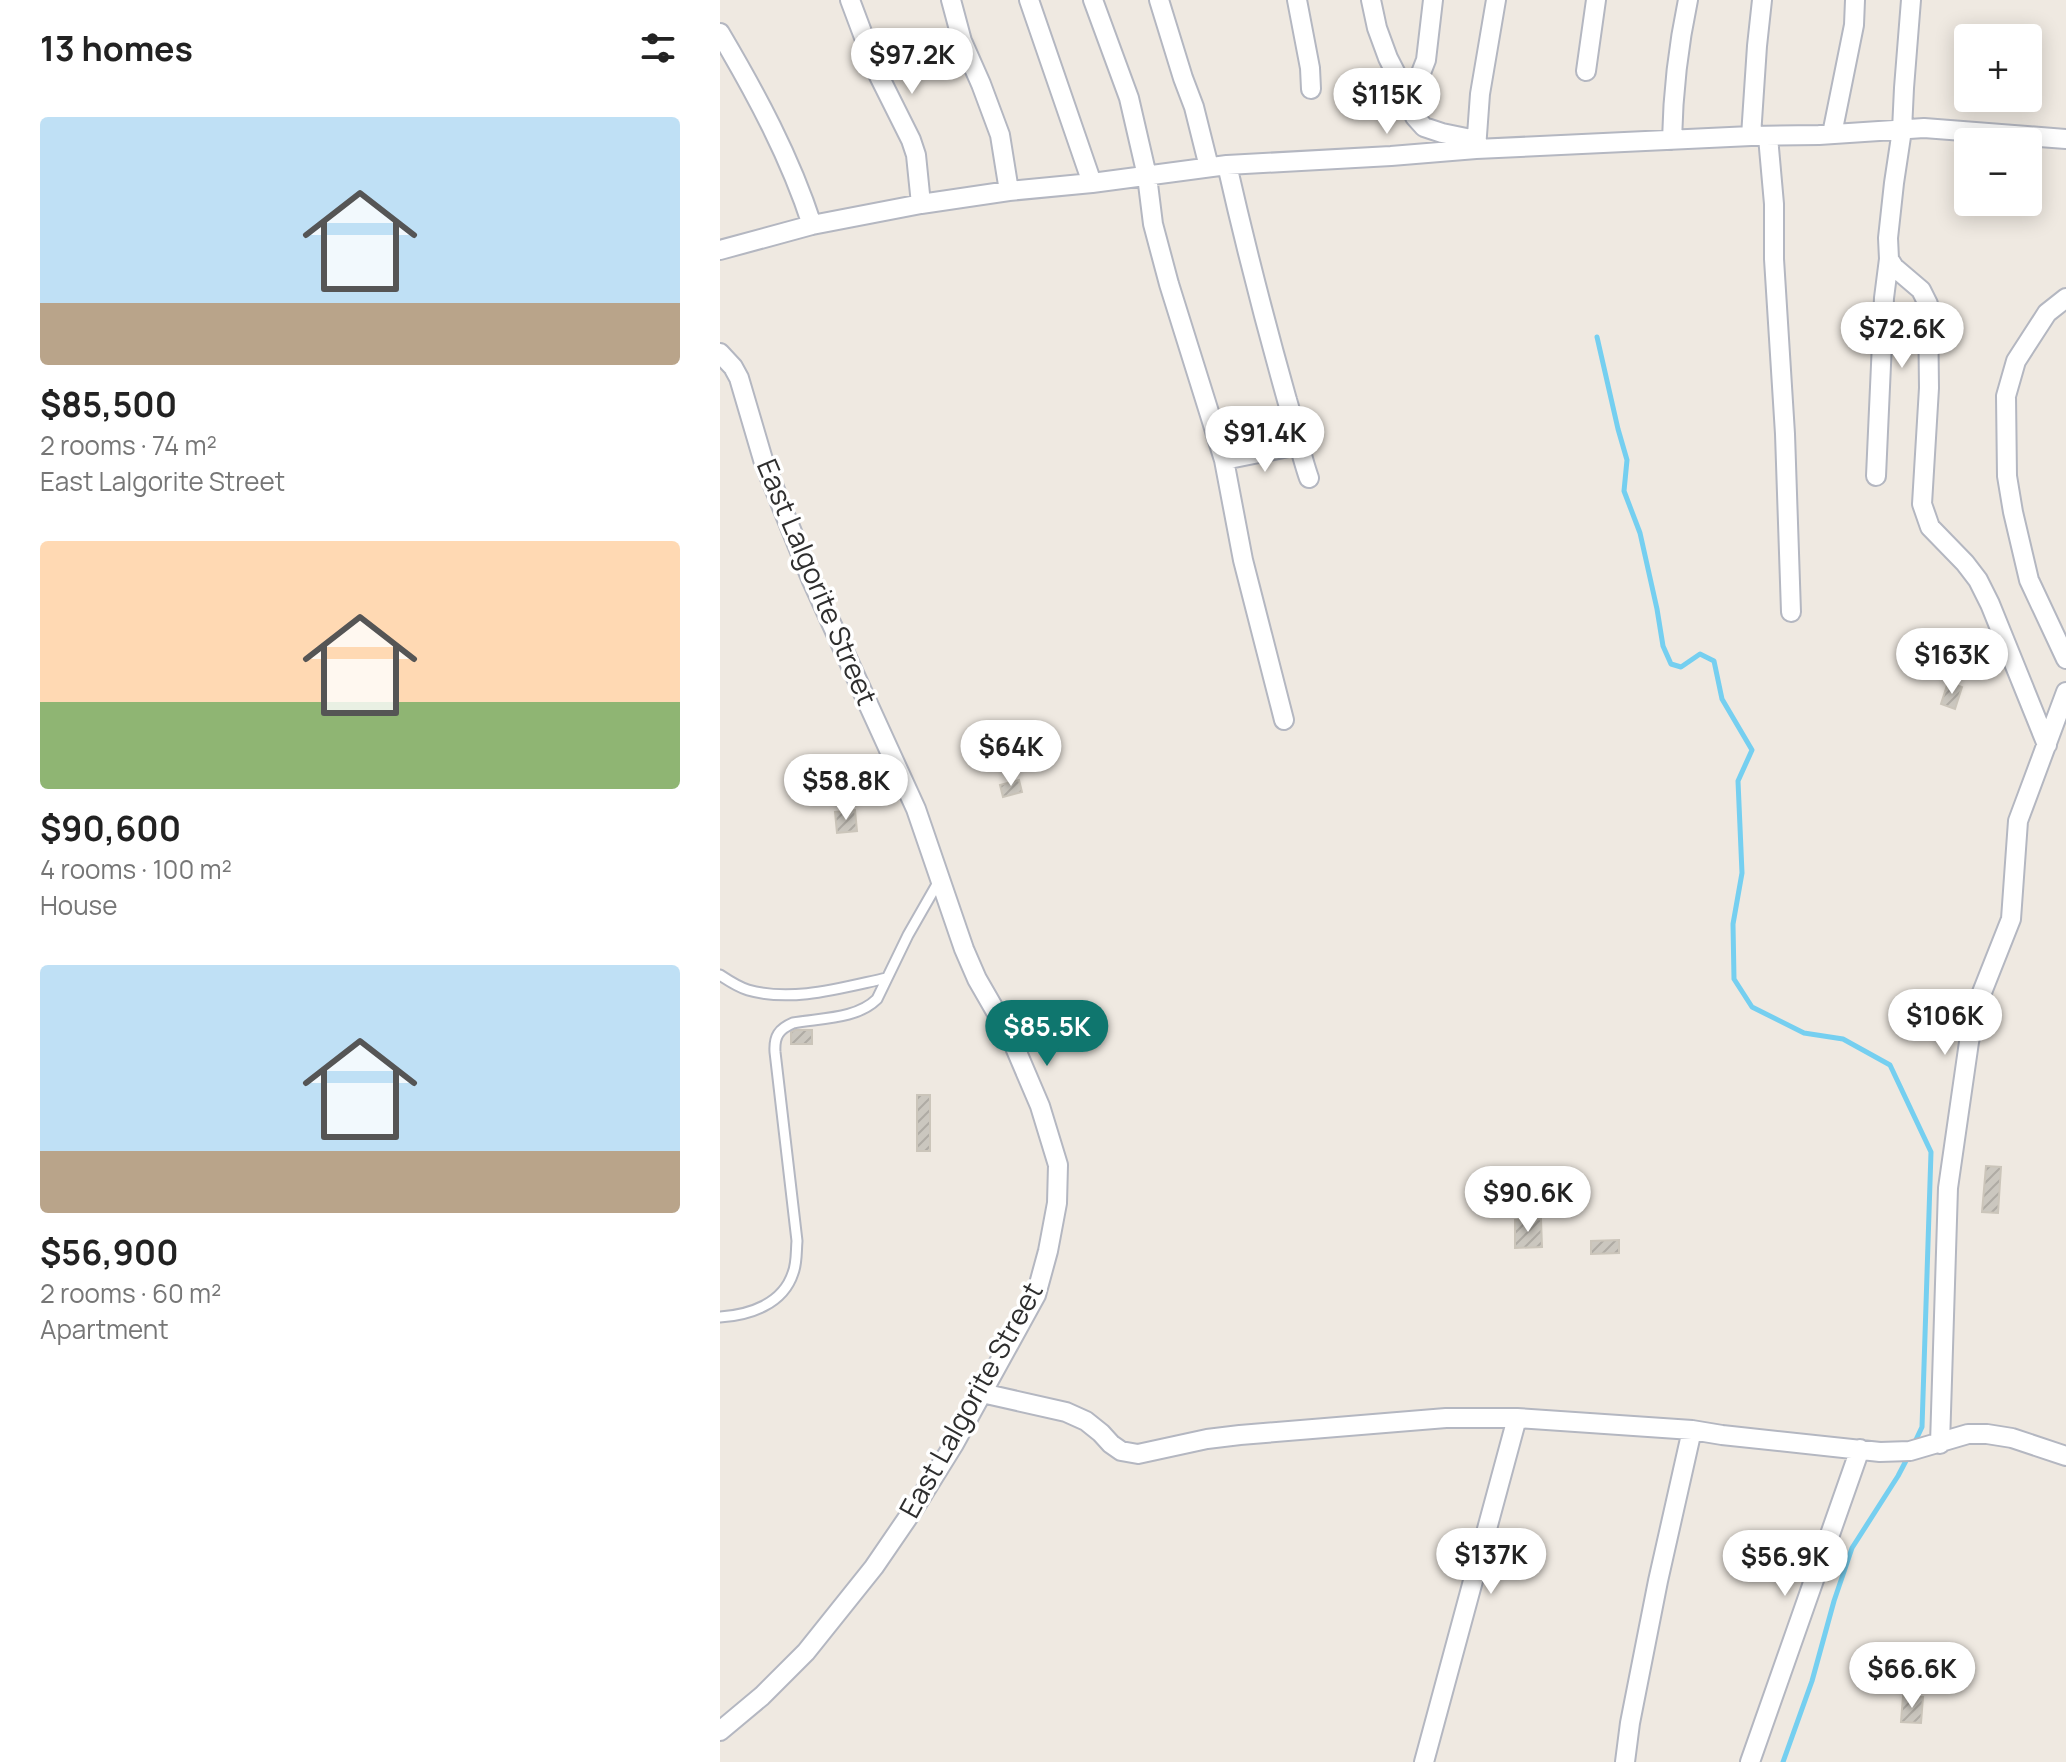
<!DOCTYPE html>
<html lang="en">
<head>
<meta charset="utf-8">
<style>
	body { margin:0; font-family:Manrope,sans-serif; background:#f6f6f6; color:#222; height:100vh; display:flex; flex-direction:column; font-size:30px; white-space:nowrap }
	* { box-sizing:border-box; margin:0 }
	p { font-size:26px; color:#767676 }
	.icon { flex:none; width:44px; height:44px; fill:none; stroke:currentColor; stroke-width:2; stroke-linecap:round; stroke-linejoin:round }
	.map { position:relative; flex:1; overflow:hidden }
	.side { display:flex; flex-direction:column; background:#fff; width:720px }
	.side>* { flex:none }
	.fabs { position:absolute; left:1234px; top:24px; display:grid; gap:16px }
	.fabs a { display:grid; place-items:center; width:88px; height:88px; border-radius:8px; background:#fff; box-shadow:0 4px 20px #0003; font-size:40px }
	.price { position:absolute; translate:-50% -68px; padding:0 18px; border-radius:28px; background:#fff; color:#222; font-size:26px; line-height:52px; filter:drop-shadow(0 2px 4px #0008) }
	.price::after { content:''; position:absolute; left:50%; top:48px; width:24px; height:18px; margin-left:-12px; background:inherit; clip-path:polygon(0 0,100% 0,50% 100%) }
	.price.current { background:#0f766e; color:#fff }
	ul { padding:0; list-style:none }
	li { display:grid; align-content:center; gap:16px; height:424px; padding:0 40px }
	li span { display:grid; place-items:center; height:248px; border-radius:8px; color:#555 }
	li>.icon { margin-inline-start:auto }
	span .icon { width:144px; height:144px; fill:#fffc; stroke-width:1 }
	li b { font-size:34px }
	h2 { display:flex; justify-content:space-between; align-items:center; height:96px; padding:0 40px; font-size:34px }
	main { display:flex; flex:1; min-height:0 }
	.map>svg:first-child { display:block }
</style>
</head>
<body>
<main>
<section class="side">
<h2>13 homes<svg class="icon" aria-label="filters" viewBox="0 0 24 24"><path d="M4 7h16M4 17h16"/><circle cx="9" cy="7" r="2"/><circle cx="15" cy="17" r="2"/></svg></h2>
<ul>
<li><span style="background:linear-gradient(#bfe0f5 75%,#b9a48a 0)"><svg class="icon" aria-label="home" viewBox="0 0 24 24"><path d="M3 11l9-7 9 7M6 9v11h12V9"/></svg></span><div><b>$85,500</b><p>2 rooms · 74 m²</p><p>East Lalgorite Street</p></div></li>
<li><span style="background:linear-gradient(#ffd9b3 65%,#8fb573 0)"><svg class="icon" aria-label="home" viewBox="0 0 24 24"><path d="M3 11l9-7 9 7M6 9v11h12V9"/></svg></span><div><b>$90,600</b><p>4 rooms · 100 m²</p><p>House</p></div></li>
<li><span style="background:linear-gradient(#bfe0f5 75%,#b9a48a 0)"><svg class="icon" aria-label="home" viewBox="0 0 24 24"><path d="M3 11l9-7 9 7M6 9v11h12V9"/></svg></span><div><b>$56,900</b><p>2 rooms · 60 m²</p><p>Apartment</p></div></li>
</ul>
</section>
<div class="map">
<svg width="1346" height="1762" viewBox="0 0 1346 1762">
	<defs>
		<pattern id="building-hatch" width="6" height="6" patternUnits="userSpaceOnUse" patternTransform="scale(2)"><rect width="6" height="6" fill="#cbc7bf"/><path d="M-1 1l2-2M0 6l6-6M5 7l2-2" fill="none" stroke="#afaba4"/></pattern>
	</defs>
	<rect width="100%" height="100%" fill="#efe9e1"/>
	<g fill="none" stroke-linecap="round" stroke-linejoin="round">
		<!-- stream -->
		<path stroke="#75cff0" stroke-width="5" d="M877,337L898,429L907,460L904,491L920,533L937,609L943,646L951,664L961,667L980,654L994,661L1002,699L1032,750L1018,781L1022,873L1013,924L1014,979L1032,1007L1084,1033L1123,1039L1170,1065L1211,1152L1202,1427L1193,1446
			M1063,1762L1092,1681L1114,1601L1132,1548L1178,1476L1189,1455"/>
	</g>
	<!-- building -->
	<path fill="url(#building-hatch)" stroke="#cbc5ba" stroke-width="2" d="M1228,682L1242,687L1235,709L1221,704Z
		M299,780L302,792L283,797L280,785Z
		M135,810L137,831L117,833L115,812Z
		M75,1030H92V1044H71V1032Z
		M197,1095H210V1151H197Z
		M1266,1166L1281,1167L1278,1213L1262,1212Z
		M821,1219L822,1247L795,1248V1220Z
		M899,1240V1253L871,1254V1241Z
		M1183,1696L1203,1697L1201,1723L1181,1722Z"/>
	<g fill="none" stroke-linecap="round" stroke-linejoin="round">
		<!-- service casing -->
		<g stroke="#b4b7c1" stroke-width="13">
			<path id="service" d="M0,975C9,981 18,987 28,990C73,1003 124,987 167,978
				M0,1317C30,1315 63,1304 73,1273C77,1263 76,1251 77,1241L55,1052C54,1036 59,1029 73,1023C101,1018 137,1019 157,999L188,935L220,879"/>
		</g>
		<!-- minor casing -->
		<g stroke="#b4b7c1" stroke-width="22">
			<path id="minor" d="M130,0L157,72L191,140L196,155L201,204
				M231,0L242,41L261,84L280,135L289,191
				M309,0L372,183
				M373,0L409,98L427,176L433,224L449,284L504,460L523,560L564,720
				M439,0L463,78L474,107L489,167
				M577,0L590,68L591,89
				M651,0L657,28L668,58L690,101L695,117L704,127L722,133L756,140
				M1191,0L1184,88L1182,130L1174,183L1168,238L1169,259L1174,267L1201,290L1208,304L1209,388L1202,504L1210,527L1245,563L1258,580L1270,604L1327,745
				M0,33C36,94 70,157 92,225
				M866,71L876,0
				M690,101L706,60L713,0
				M1112,134L1134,25L1135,0
				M1031,136L1037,46L1042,0
				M1048,137L1054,204V259L1065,434L1071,612
				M952,140C953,92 958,47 968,0
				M756,149L760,94L776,0
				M507,165C525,244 545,322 567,400C575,426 580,452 589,478
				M0,250L92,225L201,204L289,191L372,183L507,165L671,156L756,149L1031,136L1099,135L1204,128L1346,139
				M1346,298L1327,313L1296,361L1286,396L1287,476L1293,512L1309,580L1346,659
				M0,353L13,367L19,378L44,463L92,581L196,809L244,949L257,979L291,1038L320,1106L338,1165L337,1203L328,1251L316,1295L234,1444L193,1510L154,1567L86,1652L42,1696L0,1731
				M504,460L578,445
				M1156,476L1164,298L1169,259
				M262,1393L346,1412L366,1421L381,1433L391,1444L401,1451L418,1454L487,1439L520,1435L726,1418H797L972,1430L1002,1435L1160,1452L1190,1451L1248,1434H1267L1292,1438L1346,1456
				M1220,1444L1228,1188L1249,1042L1257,1005L1291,919L1298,821L1346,692
				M704,1762L797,1418
				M905,1762L910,1723L938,1581L972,1430
				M1030,1762L1140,1449"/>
		</g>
		<!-- service -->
		<use href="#service" stroke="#fff" stroke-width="9"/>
		<!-- minor -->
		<use href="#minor" stroke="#fff" stroke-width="18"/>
	</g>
	<g text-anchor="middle" stroke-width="7" stroke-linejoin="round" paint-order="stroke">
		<!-- street labels -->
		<g font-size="28" fill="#2e2e2e" stroke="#fff">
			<text transform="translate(97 582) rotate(67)" y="10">East Lalgorite Street</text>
			<text transform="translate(251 1400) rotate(-61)" y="10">East Lalgorite Street</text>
		</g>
	</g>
</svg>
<div class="fabs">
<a>+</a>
<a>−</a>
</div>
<b class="price" style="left:192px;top:96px">$97.2K</b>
<b class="price" style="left:667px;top:136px">$115K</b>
<b class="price" style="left:1182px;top:370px">$72.6K</b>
<b class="price" style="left:545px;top:474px">$91.4K</b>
<b class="price" style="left:1232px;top:696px">$163K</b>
<b class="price" style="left:291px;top:788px">$64K</b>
<b class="price" style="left:126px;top:822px">$58.8K</b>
<b class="price" style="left:1225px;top:1057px">$106K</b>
<b class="price current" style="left:327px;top:1068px">$85.5K</b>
<b class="price" style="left:808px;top:1234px">$90.6K</b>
<b class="price" style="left:771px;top:1596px">$137K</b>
<b class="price" style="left:1065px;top:1598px">$56.9K</b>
<b class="price" style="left:1192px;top:1710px">$66.6K</b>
</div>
</main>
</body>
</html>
